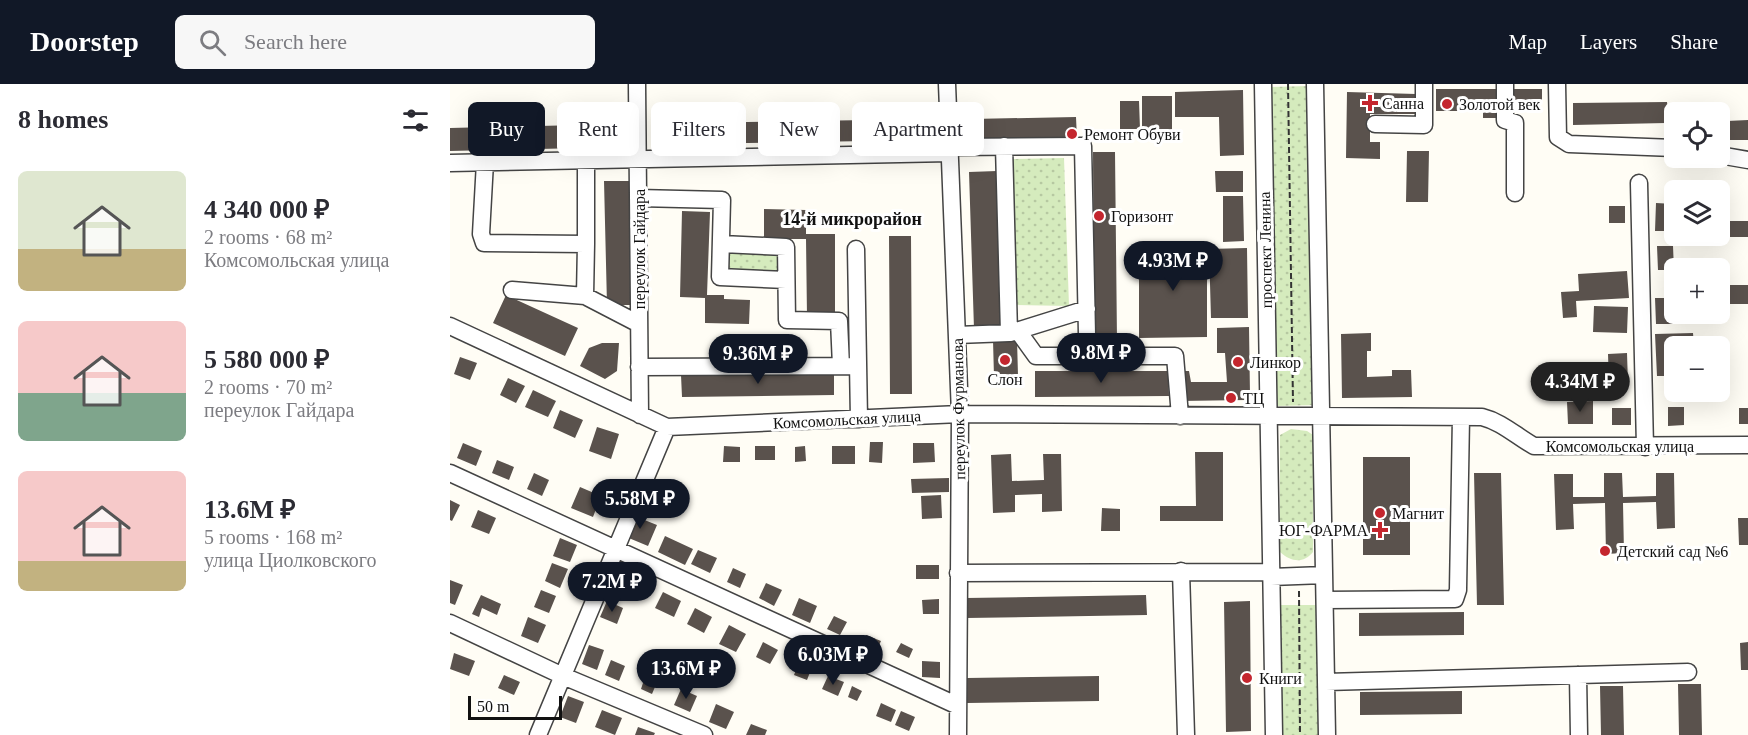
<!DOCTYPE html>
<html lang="en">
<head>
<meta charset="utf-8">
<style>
	body { margin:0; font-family:Georgia,serif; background:#f7f7f7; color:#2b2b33; height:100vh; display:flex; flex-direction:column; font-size:22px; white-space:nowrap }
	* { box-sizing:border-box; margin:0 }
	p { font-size:20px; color:#7c7c81 }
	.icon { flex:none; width:33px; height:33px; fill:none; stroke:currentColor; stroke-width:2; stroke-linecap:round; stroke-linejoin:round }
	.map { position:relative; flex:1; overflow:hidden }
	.drawer { display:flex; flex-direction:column; background:#fff; width:450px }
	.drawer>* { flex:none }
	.banner { position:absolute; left:18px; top:18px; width:570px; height:54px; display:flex; gap:12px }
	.controls { position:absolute; left:1214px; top:18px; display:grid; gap:12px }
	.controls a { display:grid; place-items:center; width:66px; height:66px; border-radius:9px; background:#fff; box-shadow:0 6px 24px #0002; font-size:30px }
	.scale { position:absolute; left:18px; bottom:15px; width:94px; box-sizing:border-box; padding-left:6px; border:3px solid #111; border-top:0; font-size:16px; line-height:21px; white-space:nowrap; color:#111; -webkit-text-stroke:4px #fff; paint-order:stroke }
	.price { position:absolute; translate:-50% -51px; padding:0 14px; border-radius:21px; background:#111827; color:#fff; font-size:20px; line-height:39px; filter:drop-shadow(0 2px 3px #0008) }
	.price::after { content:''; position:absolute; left:50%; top:36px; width:18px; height:14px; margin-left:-9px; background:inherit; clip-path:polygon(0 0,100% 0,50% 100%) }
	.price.active { background:#222; color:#fff }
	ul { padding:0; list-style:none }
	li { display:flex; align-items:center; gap:18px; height:150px; padding:0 18px }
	li span { display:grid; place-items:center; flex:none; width:168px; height:120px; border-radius:9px; color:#555 }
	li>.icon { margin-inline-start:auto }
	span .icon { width:72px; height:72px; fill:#fffc; stroke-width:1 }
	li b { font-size:26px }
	h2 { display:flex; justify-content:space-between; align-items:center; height:72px; padding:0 18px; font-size:26px }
	.pill { padding:0 21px; border-radius:9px; background:#fff; box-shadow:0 6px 24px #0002; font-size:21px; line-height:54px }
	.pill.active { background:#111827; color:#fff }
	header { display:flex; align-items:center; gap:36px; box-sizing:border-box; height:84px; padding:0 30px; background:#111827; color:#fff }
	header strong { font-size:28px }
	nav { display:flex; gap:33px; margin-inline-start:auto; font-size:21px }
	.search { width:420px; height:54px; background:#f7f7f7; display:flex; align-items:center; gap:15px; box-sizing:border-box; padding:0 21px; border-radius:9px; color:#7c7c81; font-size:22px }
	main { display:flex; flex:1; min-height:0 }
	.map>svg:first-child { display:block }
</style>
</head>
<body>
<header>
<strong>Doorstep</strong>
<div class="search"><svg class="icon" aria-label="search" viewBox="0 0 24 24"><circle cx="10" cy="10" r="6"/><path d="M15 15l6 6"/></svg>Search here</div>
<nav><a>Map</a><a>Layers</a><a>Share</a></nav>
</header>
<main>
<section class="drawer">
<h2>8 homes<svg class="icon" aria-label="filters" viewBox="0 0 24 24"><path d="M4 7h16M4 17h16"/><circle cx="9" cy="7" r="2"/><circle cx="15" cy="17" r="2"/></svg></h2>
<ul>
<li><span style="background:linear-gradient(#dfe7d0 65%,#c2b280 0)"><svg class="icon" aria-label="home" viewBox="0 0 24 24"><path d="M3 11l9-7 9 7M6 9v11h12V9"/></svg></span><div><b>4 340 000 ₽</b><p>2 rooms · 68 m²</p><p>Комсомольская улица</p></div></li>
<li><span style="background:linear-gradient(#f6c9c9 60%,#7fa58c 0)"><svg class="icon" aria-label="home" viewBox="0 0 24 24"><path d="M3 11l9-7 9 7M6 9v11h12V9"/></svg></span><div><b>5 580 000 ₽</b><p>2 rooms · 70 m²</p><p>переулок Гайдара</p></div></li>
<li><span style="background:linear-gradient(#f6c9c9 75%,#c2b280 0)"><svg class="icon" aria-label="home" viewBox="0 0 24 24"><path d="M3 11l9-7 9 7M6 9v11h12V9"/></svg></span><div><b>13.6M ₽</b><p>5 rooms · 168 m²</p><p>улица Циолковского</p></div></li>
</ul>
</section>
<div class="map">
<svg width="1298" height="651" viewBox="0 0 1298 651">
	<defs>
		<pattern id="green-dots" width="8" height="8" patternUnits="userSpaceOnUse" patternTransform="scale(1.5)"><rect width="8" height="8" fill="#d5ebbd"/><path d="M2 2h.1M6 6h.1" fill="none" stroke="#b6c8a1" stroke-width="1.8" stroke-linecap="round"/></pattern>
	</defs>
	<rect width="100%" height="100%" fill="#fffdf5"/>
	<!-- green -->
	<path fill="url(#green-dots)" d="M860,2L867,321L826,322L819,3Z
		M614,74L619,222L566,221L562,75Z
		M277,165L331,168V188L277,186Z
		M841,345L857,347L863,351V468C853,480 841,478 830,468V351Z
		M831,521H870L872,651H832Z"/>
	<!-- building -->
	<path fill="#5a524d" d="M986,5H1049V34H1033V27H986Z
		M1060,5H1092V18H1060Z
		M793,6L794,71L770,72L769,33H725V8Z
		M897,8L966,10L965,30H920V58H930V75L896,74Z
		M692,12H722V46H692Z
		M670,17H689L690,45H670Z
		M1217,18L1218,27H1224V48H1216V39L1123,41V19Z
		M1277,26V37L1298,36V56H1277V46L1269,47V27Z
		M626,33L627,55L523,57L522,35Z
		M478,35L479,56L230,60V39Z
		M171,40V63L0,67V44Z
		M957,67H979L978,118H956Z
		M643,68H665L667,256H644Z
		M547,87L551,244L524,245L519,88Z
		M765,87H793V108H766Z
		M154,97H179L182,221H157Z
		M773,112H793L794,157L773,158Z
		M1206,119L1224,120V147H1205Z
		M1159,122H1175V139H1159Z
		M314,125L356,126V150H385V232H357L356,155H314Z
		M232,127L260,128L257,211H274V215L300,216L299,240L255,239V214L230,213Z
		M1278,137H1298V153H1278Z
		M439,152H461L462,310H440Z
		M689,162H757V253L689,254Z
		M1207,162H1223L1224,186H1208Z
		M797,164L798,234H761L759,165Z
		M1177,187L1179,214L1126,217L1127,233L1113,234L1111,208L1129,207L1128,190Z
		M1280,201H1298V220H1280Z
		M56,211L128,244L115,272L43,239Z
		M1205,214H1224V230H1230V240H1206Z
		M1144,222L1178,223L1177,249L1143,248Z
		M799,243L800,311L796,316L730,317L732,287H739L741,298H777L775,269H767V244Z
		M921,249V267H917V293L942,292V286H961L962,313L892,314L891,250Z
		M1243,249L1244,262H1224V292H1207L1205,250Z
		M567,255L568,292L544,293L543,256Z
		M152,259H169L167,287L155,295L130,282L139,264Z
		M1177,269L1178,300H1159L1158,270Z
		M10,273L27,279L20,296L4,290Z
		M585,287H718L719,312L585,313Z
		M384,289V311L232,313L231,291Z
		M58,294L75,302L66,319L50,311Z
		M83,306L106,317L98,333L75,323Z
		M1143,317V340H1118L1117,318Z
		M1218,323H1234V341L1218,342Z
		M1162,324H1181V341H1162Z
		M1289,324H1298V340H1289Z
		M110,326L133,336L125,354L103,344Z
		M147,343L169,350L161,375L139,367Z
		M420,358H433L432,379L419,378Z
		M13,359L32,367L26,382L7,374Z
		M463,359H484L485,378L463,379Z
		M274,362L290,363V378H273Z
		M305,362H325V376H305Z
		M355,362L356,377L345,378V363Z
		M382,362H405V380H382Z
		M745,368H773V437H710V422H746Z
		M561,370L562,397L594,396L593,370H611L612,427L592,428V410L565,411V428L543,429L541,371Z
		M913,373H960V471H913Z
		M47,376L64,383L59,396L42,389Z
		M84,389L99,396L92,412L77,405Z
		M1024,389H1051L1054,521H1027Z
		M1154,389H1172L1173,413L1206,412V389H1224L1225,444L1207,445L1206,418L1173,419L1174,469L1156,470L1155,419L1123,420L1124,445L1106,446L1104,390H1123V413H1154Z
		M499,394V408L462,409L461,395Z
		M130,403L151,412L143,433L121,424Z
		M491,411L492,434L472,435L471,412Z
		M0,416L10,421L2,437L0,436Z
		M652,424L670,425V447H651Z
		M28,426L46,434L39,450L21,443Z
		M182,431L207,441L198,462L174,452Z
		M1288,434H1298V461H1289Z
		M215,452L243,465L235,481L208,468Z
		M110,454L127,461L120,478L103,472Z
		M248,466L267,474L260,489L241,480Z
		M102,479L118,485L110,504L95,497Z
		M466,481H489V495H466Z
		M283,484L296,490L290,504L277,498Z
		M169,488L186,495L179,515L162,508Z
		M0,496L13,501L5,521L0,519Z
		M316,499L332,506L324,522L309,514Z
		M91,506L106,512L99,529L84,523Z
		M213,508L231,517L224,533L205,524Z
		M31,511L51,520L47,531L32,524L29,533L22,530Z
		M696,511L697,531L516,534V514Z
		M349,514L367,522L360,539L342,531Z
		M489,515V530H473L472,516Z
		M157,517L173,524L167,540L150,533Z
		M800,517L801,647L776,648L774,518Z
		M245,524L262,533L254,549L237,540Z
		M1014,528V551L909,552V529Z
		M384,532L397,538L390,551L377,545Z
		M78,533L96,541L88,559L71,552Z
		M279,541L296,550L286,568L269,560Z
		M416,551L431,557L425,570L411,564Z
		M313,558L328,566L320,580L306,573Z
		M1298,558V586H1291L1290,559Z
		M451,559L463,565L459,574L446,568Z
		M139,561L154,566L147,586L132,580Z
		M4,569L25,577L19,592L0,585Z
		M161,576L175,582L169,597L155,591Z
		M472,577L490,578V594L472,593Z
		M349,578L362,583L357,596L344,591Z
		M54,591L70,598L64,611L48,604Z
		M378,592L394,598L388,612L372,605Z
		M649,592V617L517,619V594Z
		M195,593L207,598L202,610L191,605Z
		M1228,600H1251L1252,651H1229Z
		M402,602L412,607L407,617L398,613Z
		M1150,602H1173L1174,651H1151Z
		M231,605L247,612L240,628L224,621Z
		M1012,607V630L910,631V608Z
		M118,612L134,618L126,639L110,633Z
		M431,619L446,626L441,638L426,632Z
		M266,620L284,628L276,645L259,638Z
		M152,626L172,634L165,651L145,643Z
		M451,627L465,633L459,647L445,641Z
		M301,640L317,646L315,651H296Z
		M188,643L205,649L204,651H185Z"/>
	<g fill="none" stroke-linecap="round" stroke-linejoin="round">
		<!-- minor casing -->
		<g stroke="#444" stroke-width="19">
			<path id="minor" d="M187,0L190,331
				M497,0L510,330L508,651
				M813,0L824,651
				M865,0L877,651
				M1055,0V36L1065,39V109
				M1107,0L1108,53L1119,60L1224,64
				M925,40L974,41V0
				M500,63L633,62L637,250
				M1269,71L1298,76
				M35,78L31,150L34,159L136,160V76
				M0,79L500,69
				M1189,99L1195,363
				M188,114L272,116L270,193L336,196
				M272,160L336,163L337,236L389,237L391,282
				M406,165L409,335
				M62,206L135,212L136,160
				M135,212L189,240
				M0,242L217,343L510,330L1032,333C1052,338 1066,352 1084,362L1298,361
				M568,247L586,272H725L730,332
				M560,249L637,225
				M507,251L559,249L554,62
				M189,283L408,282
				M0,389L506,621
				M731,487L736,651
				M508,489L820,488
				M821,493L874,491
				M875,516L1005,515L1008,506L1011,333
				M0,539L113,592L254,651
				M1128,591L1129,651
				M876,598L1238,588
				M88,651L217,343"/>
		</g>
		<!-- path -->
		<path stroke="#333" stroke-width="2" stroke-dasharray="6 3" stroke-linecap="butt" d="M838,0L843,318
			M849,507L850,651"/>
		<!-- minor -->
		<use href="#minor" stroke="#fff" stroke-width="16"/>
	</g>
	<!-- markers -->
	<g fill="#c4262e" stroke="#fff" stroke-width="2">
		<path d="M917 10h6v6h6v6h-6v6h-6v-6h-6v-6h6z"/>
		<circle cx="997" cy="20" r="6"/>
		<circle cx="622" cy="50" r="6"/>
		<circle cx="649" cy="132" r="6"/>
		<circle cx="555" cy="276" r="6"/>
		<circle cx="788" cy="278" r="6"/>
		<circle cx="781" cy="314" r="6"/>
		<circle cx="930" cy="429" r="6"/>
		<path d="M927 437h6v6h6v6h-6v6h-6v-6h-6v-6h6z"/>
		<circle cx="1155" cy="467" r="6"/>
		<circle cx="797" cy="594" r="6"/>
	</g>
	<g text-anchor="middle" stroke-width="6" stroke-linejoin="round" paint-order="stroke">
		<!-- poi labels -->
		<g font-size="16" fill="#111" stroke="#fff" text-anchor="start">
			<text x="932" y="25">Санна</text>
			<text x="1009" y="26">Золотой век</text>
			<text x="634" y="56">Ремонт Обуви</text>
			<text x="661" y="138">Горизонт</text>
			<text x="800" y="284">Линкор</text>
			<text x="555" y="301" text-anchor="middle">Слон</text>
			<text x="793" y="320">ТЦ</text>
			<text x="942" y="435">Магнит</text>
			<text x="918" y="452" text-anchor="end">ЮГ-ФАРМА</text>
			<text x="1167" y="473">Детский сад №6</text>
			<text x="809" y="600">Книги</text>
		</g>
		<!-- street labels -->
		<g font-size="16" fill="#111" stroke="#fff">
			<text transform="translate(189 165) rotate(-90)" y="6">переулок Гайдара</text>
			<text transform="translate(815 166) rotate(-91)" y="6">проспект Ленина</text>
			<text transform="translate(508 325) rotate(-91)" y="6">переулок Фурманова</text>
			<text transform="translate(397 335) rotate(-3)" y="6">Комсомольская улица</text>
			<text x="1170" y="368">Комсомольская улица</text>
		</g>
		<!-- neighbourhood labels -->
		<g font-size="18" font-weight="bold" fill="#111" stroke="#fff">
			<text x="402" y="141">14-й микрорайон</text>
		</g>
	</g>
</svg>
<div class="controls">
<a><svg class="icon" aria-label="locate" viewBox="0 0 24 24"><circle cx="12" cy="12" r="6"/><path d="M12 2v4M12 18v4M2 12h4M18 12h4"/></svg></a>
<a><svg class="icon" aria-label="layers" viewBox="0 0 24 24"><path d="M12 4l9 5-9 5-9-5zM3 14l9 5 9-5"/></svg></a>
<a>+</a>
<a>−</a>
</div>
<div class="scale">50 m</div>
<b class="price" style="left:723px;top:208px">4.93M ₽</b>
<b class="price" style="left:651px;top:300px">9.8M ₽</b>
<b class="price" style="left:308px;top:301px">9.36M ₽</b>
<b class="price active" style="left:1130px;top:329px">4.34M ₽</b>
<b class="price" style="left:190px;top:446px">5.58M ₽</b>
<b class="price" style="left:162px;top:529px">7.2M ₽</b>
<b class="price" style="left:383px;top:602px">6.03M ₽</b>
<b class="price" style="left:236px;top:616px">13.6M ₽</b>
<div class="banner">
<a class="pill active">Buy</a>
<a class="pill">Rent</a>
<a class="pill">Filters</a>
<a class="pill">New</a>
<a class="pill">Apartment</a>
</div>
</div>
</main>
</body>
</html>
